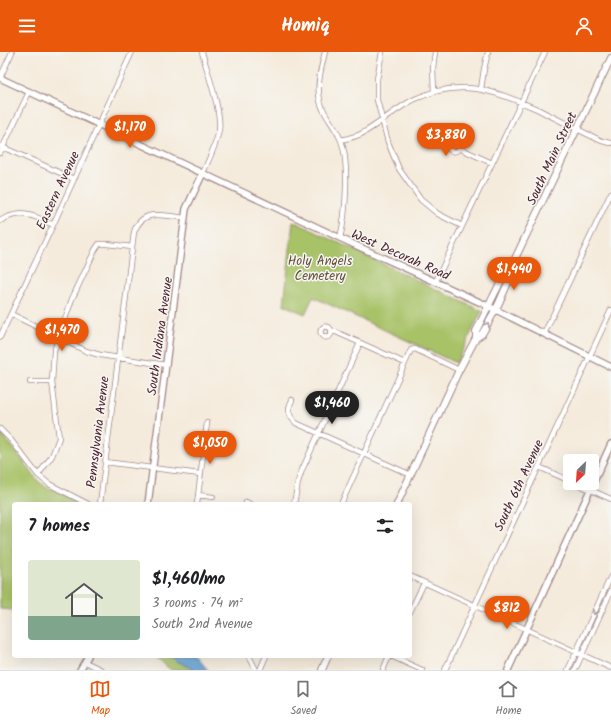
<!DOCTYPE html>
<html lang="en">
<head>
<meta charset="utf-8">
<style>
	body { margin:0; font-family:Kalam,sans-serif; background:#f2f2f2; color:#202124; height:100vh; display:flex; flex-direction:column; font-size:15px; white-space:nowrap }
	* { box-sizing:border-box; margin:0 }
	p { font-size:13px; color:#757577 }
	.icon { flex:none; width:22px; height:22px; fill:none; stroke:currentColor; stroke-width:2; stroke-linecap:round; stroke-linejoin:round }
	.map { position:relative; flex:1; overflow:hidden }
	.details { position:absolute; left:12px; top:450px; width:400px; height:156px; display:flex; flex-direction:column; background:#fff; border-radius:4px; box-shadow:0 4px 16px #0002 }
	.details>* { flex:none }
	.needle { width:26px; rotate:205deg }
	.buttons { position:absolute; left:563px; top:402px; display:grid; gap:8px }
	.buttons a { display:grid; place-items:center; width:36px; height:36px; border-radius:4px; background:#fff; box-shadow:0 4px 16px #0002; font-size:20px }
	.price { position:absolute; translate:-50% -34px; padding:0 9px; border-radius:14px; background:#ea580c; color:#fff; font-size:13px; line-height:26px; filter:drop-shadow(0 1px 2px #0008) }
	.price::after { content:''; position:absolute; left:50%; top:24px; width:12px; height:9px; margin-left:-6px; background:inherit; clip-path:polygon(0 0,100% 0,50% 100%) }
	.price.selected { background:#222; color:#fff }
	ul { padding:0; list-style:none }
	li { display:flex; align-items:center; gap:12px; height:100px; padding:0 16px }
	li span { display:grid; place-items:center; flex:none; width:112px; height:80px; border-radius:4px; color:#555 }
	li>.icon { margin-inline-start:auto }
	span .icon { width:48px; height:48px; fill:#fffc; stroke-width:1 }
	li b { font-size:17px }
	h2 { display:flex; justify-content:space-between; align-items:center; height:48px; padding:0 16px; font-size:17px }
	header { display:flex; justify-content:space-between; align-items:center; height:52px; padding:0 16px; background:#ea580c; color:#fff; font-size:18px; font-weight:700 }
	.menu { display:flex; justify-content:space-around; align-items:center; height:56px; border-top:1px solid #e0e0e0; background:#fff; font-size:11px; color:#757577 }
	.menu a { display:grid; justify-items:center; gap:2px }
	.menu .selected { color:#ea580c }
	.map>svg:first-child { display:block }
</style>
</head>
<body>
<header><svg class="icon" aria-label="menu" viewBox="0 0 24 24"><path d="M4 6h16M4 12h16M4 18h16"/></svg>Homiq<svg class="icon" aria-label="person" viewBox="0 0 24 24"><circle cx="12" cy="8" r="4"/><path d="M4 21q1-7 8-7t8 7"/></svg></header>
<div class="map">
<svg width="611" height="618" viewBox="0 0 611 618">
	<rect width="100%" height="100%" fill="#f6f6f2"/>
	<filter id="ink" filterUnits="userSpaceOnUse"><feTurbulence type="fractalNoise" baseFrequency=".025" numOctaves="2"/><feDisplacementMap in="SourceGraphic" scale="8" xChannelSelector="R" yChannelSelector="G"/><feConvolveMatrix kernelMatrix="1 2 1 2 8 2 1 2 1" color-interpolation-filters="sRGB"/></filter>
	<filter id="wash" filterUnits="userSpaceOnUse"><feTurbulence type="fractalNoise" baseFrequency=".012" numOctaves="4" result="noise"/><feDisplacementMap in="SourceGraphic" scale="16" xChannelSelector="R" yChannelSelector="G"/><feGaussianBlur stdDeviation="0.9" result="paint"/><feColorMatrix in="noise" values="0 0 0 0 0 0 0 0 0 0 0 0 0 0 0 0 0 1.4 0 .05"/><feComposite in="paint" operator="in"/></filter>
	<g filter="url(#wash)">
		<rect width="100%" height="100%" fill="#f5ebdc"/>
		<!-- green -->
		<path fill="#a8c268" stroke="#79704a" d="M293,169L482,259L456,311L313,245L305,262L284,253Z
			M0,381L11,393L38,429L47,436L54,438L82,452H14V558L0,557Z
			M155,604H176L196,618H171Z"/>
		<!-- water -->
		<path fill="#63a2d5" stroke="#566080" d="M170,604H196L208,618H195L177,609Z"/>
	</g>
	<g filter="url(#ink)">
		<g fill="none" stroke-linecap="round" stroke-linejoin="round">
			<!-- minor casing -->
			<g stroke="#a08584" stroke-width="6">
				<path id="minor" d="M202,0C207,19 222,61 219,78C216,94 209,107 203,121
					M325,0C322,13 317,29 319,42C320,59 333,71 340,86C350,108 346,163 340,186
					M382,0L377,27V48L388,90L399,117L421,148L438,162L462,174
					M0,26L12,0
					M481,37L484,17L488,0
					M434,40L433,16L435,0
					M341,88C348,86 355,85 361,82C380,72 396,56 415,47C461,26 494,38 537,57C559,68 580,79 602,89L611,91
					M448.5 94a5.5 5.5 0 1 1 11 0a5.5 5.5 0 1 1-11 0Z
					M0,94L74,127
					M459,96L492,111
					M0,101L29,40
					M0,169C20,157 34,163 53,173
					M436,229L545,0
					M11,262L86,299L100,303L166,313
					M320.5 280a5.5 5.5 0 1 1 11 0a5.5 5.5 0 1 1-11 0Z
					M331,280H336L405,311
					M544,282L611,141
					M0,285L53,173L132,0
					M30,330H52
					M292,348C287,358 288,363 296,371L411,423
					M0,377L11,388L38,423L49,432L88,452
					M105,410L200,422
					M539,415L570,429
					M38,423L52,404L59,386L52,330L54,299L72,247L95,198L99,192H107L132,195
					M575,431L611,447
					M198,443L213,445
					M246,450L250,452
					M100,452L134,180C143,155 165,164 185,166
					M197,452L207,371
					M294,452L298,430L302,418L360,291
					M341,452L411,298L415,297L459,318
					M410,524L611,616
					M410,560L424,531
					M249,604L256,618
					M391,604L422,618
					M85,610L102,618
					M260,618L266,604
					M383,618L389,604
					M445,618L611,258
					M568,618L611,524
					M575,618L611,539"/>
			</g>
			<!-- tertiary casing -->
			<g stroke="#a08584" stroke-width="8">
				<path id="tertiary" d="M0,26L340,186L488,254L611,315
					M148,452L186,157L203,121
					M80,618L88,604
					M508,618L611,392"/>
			</g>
			<!-- secondary casing -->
			<g stroke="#a08584" stroke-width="8">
				<path id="secondary" d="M476,286L482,282L498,253L511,224V215
					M397,452L459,318L476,286V279L505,221L511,215L611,6
					M322,618L328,604"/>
			</g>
			<!-- minor -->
			<use href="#minor" stroke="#fff" stroke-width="4.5"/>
			<!-- tertiary -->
			<use href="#tertiary" stroke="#fff" stroke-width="5.5"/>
			<!-- secondary -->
			<use href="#secondary" stroke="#fff" stroke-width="6"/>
		</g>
		<!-- one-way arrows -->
		<defs><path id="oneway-chevron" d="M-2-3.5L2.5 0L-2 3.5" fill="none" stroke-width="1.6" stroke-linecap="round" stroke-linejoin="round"/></defs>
		<g stroke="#ae9aa0">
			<use href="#oneway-chevron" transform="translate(487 273) rotate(-62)"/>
			<use href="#oneway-chevron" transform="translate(595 560) rotate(114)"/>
		</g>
	</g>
	<g text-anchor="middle" stroke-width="3" stroke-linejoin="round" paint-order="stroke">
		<!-- street labels -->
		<g font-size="13" fill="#4a1f2b" stroke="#f6f6f2">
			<text transform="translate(551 106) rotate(-65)" y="5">South Main Street</text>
			<text transform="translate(57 138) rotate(-65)" y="5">Eastern Avenue</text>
			<text transform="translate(401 202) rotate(24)" y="5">West Decorah Road</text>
			<text transform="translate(159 284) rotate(-82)" y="5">South Indiana Avenue</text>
			<text transform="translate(97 380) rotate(-83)" y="5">Pennsylvania Avenue</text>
			<text transform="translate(518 433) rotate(-65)" y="5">South 6th Avenue</text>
		</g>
		<!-- park labels -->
		<g font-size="13" fill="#66503d" stroke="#f6f6f2">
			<text x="320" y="213">Holy Angels<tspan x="320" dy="15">Cemetery</tspan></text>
		</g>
	</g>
</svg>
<div class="buttons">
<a><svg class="needle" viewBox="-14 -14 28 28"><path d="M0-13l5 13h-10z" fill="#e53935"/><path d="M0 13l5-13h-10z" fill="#757577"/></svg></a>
</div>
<b class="price" style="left:130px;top:97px">$1,170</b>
<b class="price" style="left:446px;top:105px">$3,880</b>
<b class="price" style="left:514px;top:239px">$1,440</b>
<b class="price" style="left:62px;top:300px">$1,470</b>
<b class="price selected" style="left:332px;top:373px">$1,460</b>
<b class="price" style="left:210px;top:413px">$1,050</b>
<b class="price" style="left:507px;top:578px">$812</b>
<section class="details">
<h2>7 homes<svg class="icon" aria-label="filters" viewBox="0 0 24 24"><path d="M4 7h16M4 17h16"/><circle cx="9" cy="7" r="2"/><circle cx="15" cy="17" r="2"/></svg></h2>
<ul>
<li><span style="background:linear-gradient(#dfe7d0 70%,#7fa58c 0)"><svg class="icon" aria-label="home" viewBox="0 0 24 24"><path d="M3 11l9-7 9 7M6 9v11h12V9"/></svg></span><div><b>$1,460/mo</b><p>3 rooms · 74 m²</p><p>South 2nd Avenue</p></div></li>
</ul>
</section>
</div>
<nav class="menu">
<a class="selected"><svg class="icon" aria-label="map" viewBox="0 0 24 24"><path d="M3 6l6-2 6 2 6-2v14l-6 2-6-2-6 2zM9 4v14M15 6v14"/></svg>Map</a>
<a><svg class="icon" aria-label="saved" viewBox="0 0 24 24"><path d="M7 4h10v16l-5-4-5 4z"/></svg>Saved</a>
<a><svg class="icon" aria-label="home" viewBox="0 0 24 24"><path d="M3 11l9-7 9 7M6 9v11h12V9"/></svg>Home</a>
</nav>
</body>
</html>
